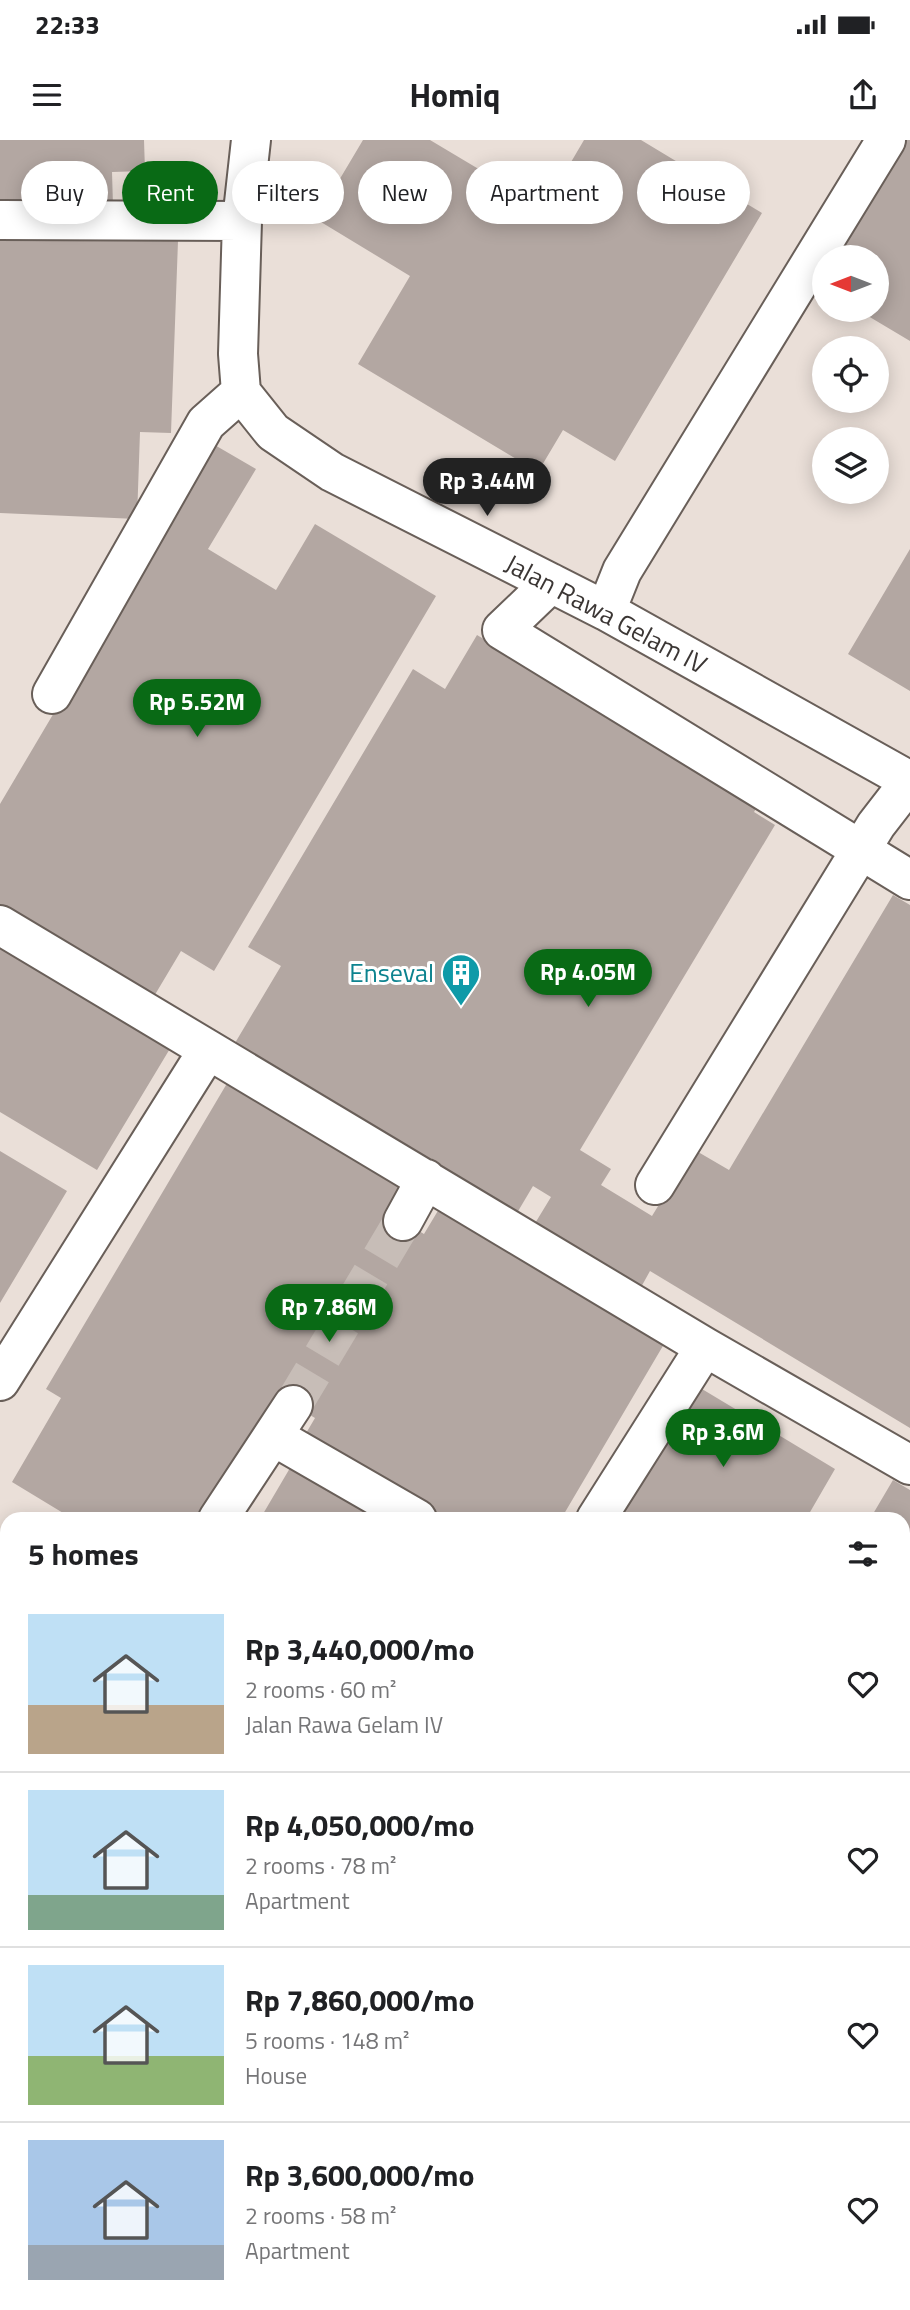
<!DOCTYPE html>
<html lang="en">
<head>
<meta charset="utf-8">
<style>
	body { margin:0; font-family:"Titillium Web",sans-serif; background:#f2f2f2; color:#202124; height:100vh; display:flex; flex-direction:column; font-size:26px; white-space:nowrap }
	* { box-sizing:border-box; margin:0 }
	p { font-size:23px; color:#757577 }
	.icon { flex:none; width:38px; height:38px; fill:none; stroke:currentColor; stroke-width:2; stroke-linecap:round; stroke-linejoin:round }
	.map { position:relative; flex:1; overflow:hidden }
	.sheet { position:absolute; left:0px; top:1372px; width:910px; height:798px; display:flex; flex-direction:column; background:#fff; border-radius:21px 21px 0 0; box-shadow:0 4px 18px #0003 }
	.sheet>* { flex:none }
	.top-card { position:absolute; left:21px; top:21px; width:868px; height:63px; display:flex; gap:14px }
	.needle { width:46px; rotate:270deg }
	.buttons { position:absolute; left:812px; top:105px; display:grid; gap:14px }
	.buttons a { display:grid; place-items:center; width:77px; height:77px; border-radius:50%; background:#fff; box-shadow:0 4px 18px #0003; font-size:35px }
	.price { position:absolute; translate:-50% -60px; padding:0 16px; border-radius:24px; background:#096a15; color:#fff; font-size:23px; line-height:46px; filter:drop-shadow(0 2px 4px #0008) }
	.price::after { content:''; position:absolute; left:50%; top:42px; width:21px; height:16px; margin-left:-10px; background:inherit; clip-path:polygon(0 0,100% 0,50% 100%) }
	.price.selected { background:#222; color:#fff }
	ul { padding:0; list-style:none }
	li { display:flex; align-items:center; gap:21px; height:175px; padding:0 28px }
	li+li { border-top:2px solid #e0e0e0 }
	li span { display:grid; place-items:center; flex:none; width:196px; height:140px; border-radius:0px; color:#555 }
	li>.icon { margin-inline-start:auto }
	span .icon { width:84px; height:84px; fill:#fffc; stroke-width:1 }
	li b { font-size:30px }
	h2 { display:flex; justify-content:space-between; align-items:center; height:84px; padding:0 28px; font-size:30px }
	.chip { padding:0 24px; border-radius:32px; background:#fff; box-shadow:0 4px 18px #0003; font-size:24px; line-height:63px }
	.chip.selected { background:#096a15; color:#fff }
	.status { display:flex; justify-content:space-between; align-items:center; height:49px; padding:0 35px; background:#fff; direction:ltr }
	.status svg { height:19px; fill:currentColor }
	header { display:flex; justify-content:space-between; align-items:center; height:91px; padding:0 28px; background:#fff; font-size:32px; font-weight:700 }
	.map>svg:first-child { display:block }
</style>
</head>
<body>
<div class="status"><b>22:33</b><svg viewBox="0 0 49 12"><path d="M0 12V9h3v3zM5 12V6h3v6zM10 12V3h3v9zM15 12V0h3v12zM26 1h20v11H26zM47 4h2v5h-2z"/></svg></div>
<header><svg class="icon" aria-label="menu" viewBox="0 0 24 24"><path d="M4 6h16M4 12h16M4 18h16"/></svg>Homiq<svg class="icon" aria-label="share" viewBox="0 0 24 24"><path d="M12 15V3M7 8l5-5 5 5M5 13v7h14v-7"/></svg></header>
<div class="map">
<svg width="910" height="2170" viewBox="0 0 910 2170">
	<rect width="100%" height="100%" fill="#eadfd8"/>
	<!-- building -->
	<path fill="#b3a7a2" d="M0,0H144L145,31L112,32L113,66L0,70Z
		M363,0H430L544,68L584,0H641L762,73L615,321L563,290L538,332L358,224L410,136L316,79Z
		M904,0H910V201L858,170H877V117H835Z
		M0,94L178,101L171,293L140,292L137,379L0,373Z
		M213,304L256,329L208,409L276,450L315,384L436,456L214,831L181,811L153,858L0,766V664Z
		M910,409V551L848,514Z
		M477,495L758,665L754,672L775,685L580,1010L611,1029L601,1045L652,1076L693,1009L729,1030L893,755L910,765V1288L650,1131L640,1149L534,1085L551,1057L533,1046L514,1078L232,908L281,826L248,807L413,529L445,549Z
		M0,791L177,897L97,1030L0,972Z
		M229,940L406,1047L390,1074L424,1094L442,1064L667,1199L561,1379H446L305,1295L315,1278L293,1265L199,1379H73L12,1342L61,1258L46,1249Z
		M0,1011L67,1051L0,1163Z
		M692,1243L835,1329L806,1379H611Z
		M290,1328L376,1379H260Z
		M893,1340L910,1350V1663L903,1659V1379H870Z
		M910,1702V1756L903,1768V1705Z
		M0,1852L7,1856V2141L0,2137Z
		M92,2163H352L348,2170H88Z
		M386,2163H605L617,2170H382Z
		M720,2163H863L859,2170H715Z"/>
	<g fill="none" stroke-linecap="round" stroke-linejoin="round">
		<!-- minor-tunnel -->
		<path stroke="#c7bdb7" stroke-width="38" stroke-dasharray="38 19" stroke-linecap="butt" d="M293,1265L403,1081"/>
		<!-- minor casing -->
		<g stroke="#695f59" stroke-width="42">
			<path id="minor" d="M251,0L242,81L238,214L241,252L273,292L332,332L606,471L910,641
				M0,80L242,81
				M551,443L502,490L910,740
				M606,471L622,431L886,0
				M52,554L206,283L241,252
				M0,785L705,1207L910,1325
				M655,1045L876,685L910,641
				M403,1081L426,1039
				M0,1241L208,910
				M273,1296L417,1379
				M218,1379L293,1265
				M596,1379L705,1207
				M0,1506L7,1510
				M903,1700L910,1698
				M0,1739L7,1725
				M903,1894L910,1883
				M903,2055L910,2060
				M0,2169L1,2170
				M701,2170L705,2163"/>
		</g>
		<!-- minor -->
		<use href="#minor" stroke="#fff" stroke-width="38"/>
	</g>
	<!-- icons -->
	<defs>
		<g id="building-pin" transform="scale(2.0125)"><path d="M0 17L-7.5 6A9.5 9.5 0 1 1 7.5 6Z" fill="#0f9aa8" stroke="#fff"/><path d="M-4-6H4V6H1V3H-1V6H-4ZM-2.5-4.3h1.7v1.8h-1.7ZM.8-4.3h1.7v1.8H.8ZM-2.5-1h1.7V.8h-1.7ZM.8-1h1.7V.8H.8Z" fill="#fff"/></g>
	</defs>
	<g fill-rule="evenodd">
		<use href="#building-pin" x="461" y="833"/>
	</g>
	<g text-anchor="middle" stroke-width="6" stroke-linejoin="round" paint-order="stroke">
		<!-- street labels -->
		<g font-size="26" fill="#3b3634" stroke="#fff">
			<text transform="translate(606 474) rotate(28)" y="9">Jalan Rawa Gelam IV</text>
		</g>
		<!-- culture labels -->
		<g font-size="26" fill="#0d838f" stroke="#fff" text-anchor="end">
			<text x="434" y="842">Enseval</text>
		</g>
	</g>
</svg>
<div class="buttons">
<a><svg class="needle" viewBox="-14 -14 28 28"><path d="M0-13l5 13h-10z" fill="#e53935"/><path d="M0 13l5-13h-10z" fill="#757577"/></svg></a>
<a><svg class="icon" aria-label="locate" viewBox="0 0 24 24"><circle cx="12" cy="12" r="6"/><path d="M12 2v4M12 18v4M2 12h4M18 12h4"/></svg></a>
<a><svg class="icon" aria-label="layers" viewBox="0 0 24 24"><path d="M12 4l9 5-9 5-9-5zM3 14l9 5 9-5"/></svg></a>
</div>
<b class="price selected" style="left:487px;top:378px">Rp 3.44M</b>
<b class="price" style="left:197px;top:599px">Rp 5.52M</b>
<b class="price" style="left:588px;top:869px">Rp 4.05M</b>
<b class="price" style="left:329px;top:1204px">Rp 7.86M</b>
<b class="price" style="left:723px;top:1329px">Rp 3.6M</b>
<div class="top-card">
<a class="chip">Buy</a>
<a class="chip selected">Rent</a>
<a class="chip">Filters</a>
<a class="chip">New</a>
<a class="chip">Apartment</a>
<a class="chip">House</a>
</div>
<section class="sheet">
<h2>5 homes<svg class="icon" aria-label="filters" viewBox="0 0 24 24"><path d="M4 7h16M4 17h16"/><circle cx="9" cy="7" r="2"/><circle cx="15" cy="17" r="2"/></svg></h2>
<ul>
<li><span style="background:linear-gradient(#bfe0f5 65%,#b9a48a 0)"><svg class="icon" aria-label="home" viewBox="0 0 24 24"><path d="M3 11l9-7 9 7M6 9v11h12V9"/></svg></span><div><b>Rp 3,440,000/mo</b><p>2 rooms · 60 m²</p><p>Jalan Rawa Gelam IV</p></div><svg class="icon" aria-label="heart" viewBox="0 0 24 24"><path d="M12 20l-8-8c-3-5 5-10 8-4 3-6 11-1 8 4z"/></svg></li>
<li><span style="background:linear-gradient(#bfe0f5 75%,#7fa58c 0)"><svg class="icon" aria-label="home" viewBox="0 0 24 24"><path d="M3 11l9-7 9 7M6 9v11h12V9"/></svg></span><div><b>Rp 4,050,000/mo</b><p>2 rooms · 78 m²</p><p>Apartment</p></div><svg class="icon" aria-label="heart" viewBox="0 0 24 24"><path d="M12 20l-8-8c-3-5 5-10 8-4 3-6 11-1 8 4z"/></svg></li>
<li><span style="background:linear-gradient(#bfe0f5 65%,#8fb573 0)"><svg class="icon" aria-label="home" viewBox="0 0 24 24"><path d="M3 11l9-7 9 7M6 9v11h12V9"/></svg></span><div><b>Rp 7,860,000/mo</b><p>5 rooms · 148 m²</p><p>House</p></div><svg class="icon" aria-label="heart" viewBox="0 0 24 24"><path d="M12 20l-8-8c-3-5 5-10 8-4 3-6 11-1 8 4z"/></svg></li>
<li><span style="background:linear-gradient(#a9c7e8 75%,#9aa5b1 0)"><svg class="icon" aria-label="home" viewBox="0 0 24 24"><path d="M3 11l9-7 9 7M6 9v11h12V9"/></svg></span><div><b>Rp 3,600,000/mo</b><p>2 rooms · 58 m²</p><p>Apartment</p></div><svg class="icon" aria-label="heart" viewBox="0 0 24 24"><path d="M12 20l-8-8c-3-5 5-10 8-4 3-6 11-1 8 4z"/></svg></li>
</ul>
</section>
</div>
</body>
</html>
